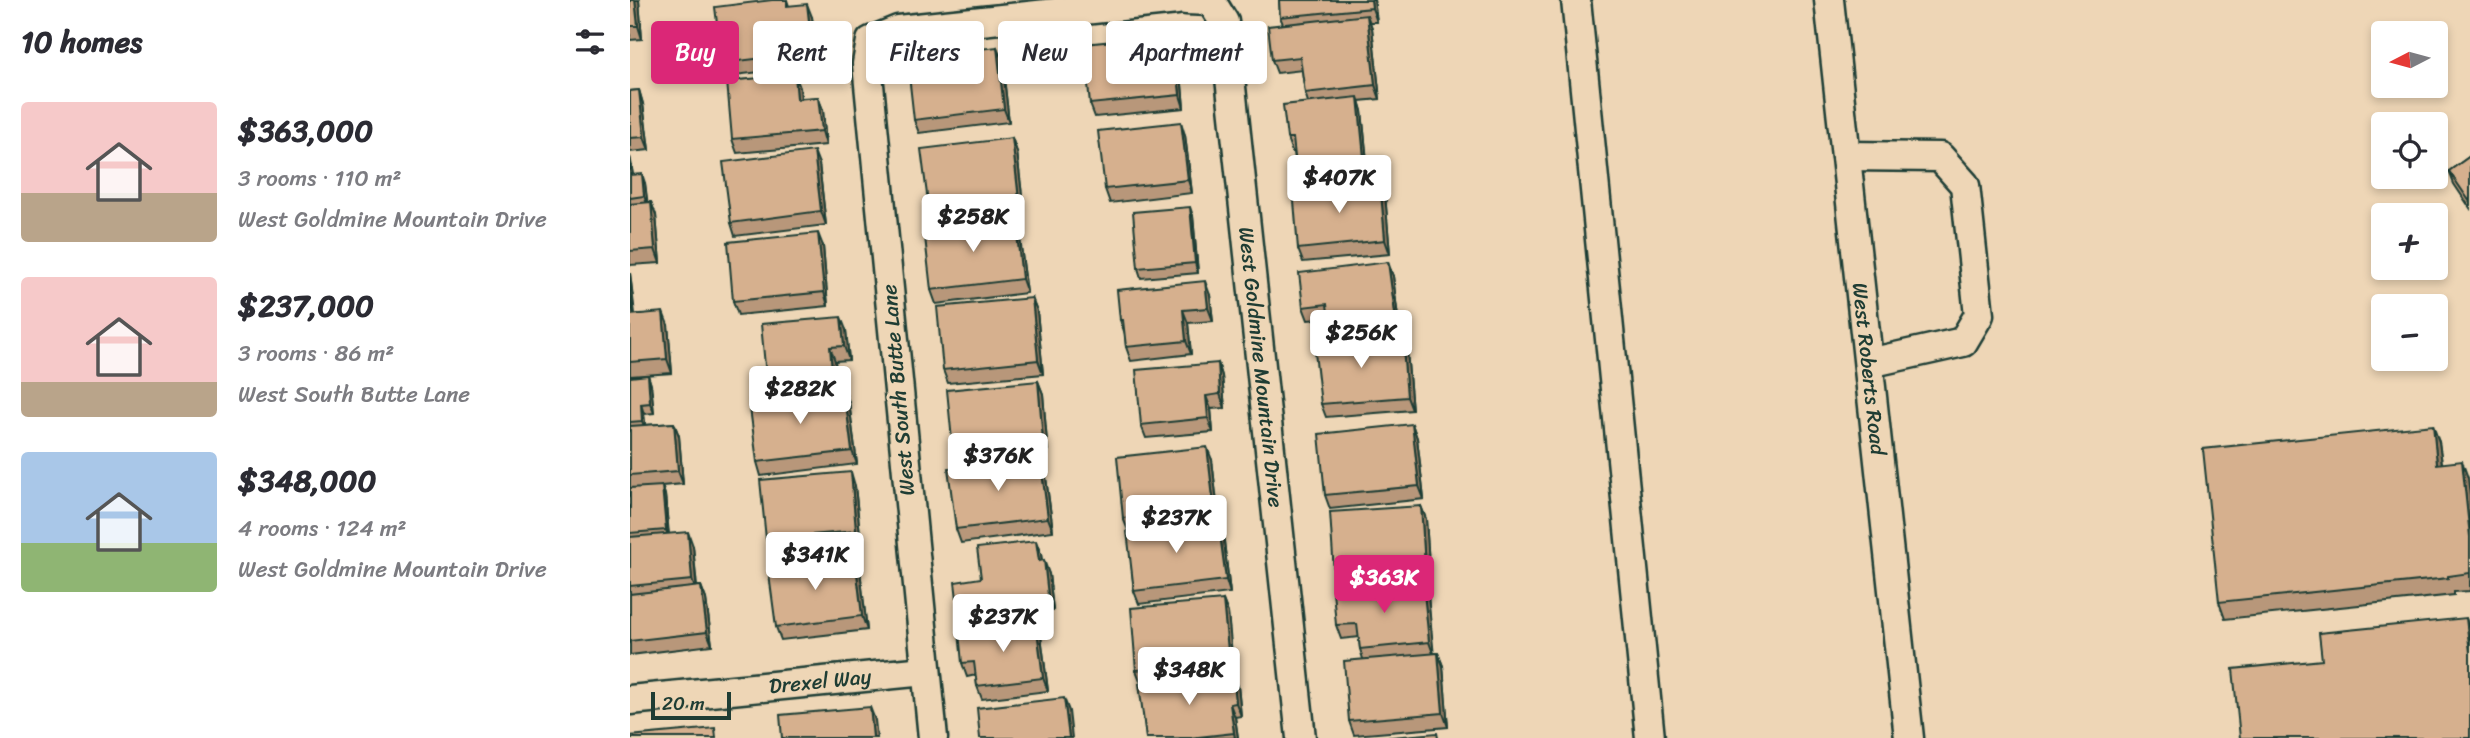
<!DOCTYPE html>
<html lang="en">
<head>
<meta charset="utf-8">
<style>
	body { margin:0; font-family:Sriracha,sans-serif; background:#f2f2f3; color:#2b2b33; height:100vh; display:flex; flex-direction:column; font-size:26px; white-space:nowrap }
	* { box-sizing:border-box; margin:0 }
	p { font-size:23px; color:#7c7c81 }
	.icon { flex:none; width:38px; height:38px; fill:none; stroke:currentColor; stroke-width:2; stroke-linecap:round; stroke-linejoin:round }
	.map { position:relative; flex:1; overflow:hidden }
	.details { display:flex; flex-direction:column; background:#fff; width:630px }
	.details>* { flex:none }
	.top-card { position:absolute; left:21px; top:21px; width:665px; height:63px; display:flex; gap:14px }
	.needle { width:46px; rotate:264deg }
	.buttons { position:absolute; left:1741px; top:21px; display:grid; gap:14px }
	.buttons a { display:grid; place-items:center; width:77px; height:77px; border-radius:7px; background:#fff; box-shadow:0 4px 10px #0003; font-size:35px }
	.scale { position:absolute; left:21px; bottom:18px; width:80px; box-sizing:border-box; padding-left:7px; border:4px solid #1f3d34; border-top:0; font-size:19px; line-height:24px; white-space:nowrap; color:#1f3d34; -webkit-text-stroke:5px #eed6b6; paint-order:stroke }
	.price { position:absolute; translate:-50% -60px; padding:0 16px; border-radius:7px; background:#fff; color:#222; font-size:23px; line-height:46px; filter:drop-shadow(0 2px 4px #0008) }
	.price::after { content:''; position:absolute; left:50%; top:42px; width:21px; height:16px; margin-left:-10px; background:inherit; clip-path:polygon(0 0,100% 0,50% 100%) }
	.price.selected { background:#db2777; color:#fff }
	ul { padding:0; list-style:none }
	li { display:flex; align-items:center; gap:21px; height:175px; padding:0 21px }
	li span { display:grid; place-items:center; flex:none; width:196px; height:140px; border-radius:7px; color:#555 }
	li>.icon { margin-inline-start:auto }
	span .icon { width:84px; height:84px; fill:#fffc; stroke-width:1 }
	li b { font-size:30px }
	h2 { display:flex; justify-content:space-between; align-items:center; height:84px; padding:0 21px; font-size:30px }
	.chip { padding:0 24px; border-radius:7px; background:#fff; box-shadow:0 4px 10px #0003; font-size:24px; line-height:63px }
	.chip.selected { background:#db2777; color:#fff }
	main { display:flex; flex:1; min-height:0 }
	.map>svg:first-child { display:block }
</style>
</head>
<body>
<main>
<section class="details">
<h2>10 homes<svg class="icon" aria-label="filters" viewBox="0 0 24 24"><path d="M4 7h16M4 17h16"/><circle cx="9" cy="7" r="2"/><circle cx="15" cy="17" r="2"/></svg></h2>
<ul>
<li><span style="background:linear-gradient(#f6c9c9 65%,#b9a48a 0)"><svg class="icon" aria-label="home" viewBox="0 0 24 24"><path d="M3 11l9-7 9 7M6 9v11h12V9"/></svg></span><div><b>$363,000</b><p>3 rooms · 110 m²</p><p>West Goldmine Mountain Drive</p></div></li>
<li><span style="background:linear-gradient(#f6c9c9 75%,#b9a48a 0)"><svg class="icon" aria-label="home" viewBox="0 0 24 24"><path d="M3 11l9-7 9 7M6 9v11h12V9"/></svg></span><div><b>$237,000</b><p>3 rooms · 86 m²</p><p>West South Butte Lane</p></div></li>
<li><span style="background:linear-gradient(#a9c7e8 65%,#8fb573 0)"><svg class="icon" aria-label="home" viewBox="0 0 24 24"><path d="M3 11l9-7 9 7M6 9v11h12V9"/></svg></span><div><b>$348,000</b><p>4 rooms · 124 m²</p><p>West Goldmine Mountain Drive</p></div></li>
</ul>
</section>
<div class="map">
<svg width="1840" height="738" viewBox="0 0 1840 738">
	<rect width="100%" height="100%" fill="#eed6b6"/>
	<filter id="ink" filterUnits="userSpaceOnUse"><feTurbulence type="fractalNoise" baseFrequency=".0143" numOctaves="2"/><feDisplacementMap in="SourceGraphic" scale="14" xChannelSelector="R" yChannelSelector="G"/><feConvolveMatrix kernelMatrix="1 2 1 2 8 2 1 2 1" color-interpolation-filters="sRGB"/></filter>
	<g filter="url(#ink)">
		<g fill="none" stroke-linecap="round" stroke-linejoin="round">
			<!-- minor casing -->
			<g stroke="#1f3d34" stroke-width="33">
				<g id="minor">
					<path id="s1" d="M556,0L581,1L594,22L671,738"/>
					<path d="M946,0L1020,738"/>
					<path id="s2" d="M1199,0L1279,738"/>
					<path d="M1216,156L1310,157L1335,185L1349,315L1333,342L1239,363"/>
					<path id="s3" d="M0,700L295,671"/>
					<path d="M303,738L237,64L241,41L268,30L547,0"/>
				</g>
			</g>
			<!-- minor -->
			<use href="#minor" stroke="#eed6b6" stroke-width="28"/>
		</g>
		<!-- wall -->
		<path fill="#b8977a" stroke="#1f3d34" stroke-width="2" d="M0,0H9L12,39L0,40Z
			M157,0L159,6L182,17L185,43L160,46L163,68L97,76L92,63Z
			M649,0H744L747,22H740L742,28L750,99L729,101L732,111L739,182L755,194L760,254L673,262L668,249L672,188L667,175L664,152H662L657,138L678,102L675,93L672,70L647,73L642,60L653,24L650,17Z
			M367,47L372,60L379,122L289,133L284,120Z
			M549,49L554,108L465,117L460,104Z
			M165,75L170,88L171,98L188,97L193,110L196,145L107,153L102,139Z
			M9,90L13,104L19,150L0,152V91Z
			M555,135L562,193L480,203L475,189Z
			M382,138L387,152L394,213L304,224L299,210Z
			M1840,156V208L1824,184L1819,171Z
			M0,157L3,175L15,183L17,202H21L26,215L30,263L0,265Z
			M189,164L196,225L105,236L101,223Z
			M563,216L568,273L511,278L508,268Z
			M385,217L389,231L397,293L306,304L301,290Z
			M193,246L198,306L108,315L103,301Z
			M0,273L5,314L38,325L42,373L0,376Z
			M763,276L770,335L715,342L777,351L782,410L696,417L691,404L704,343L700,330L698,318L678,320L673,307Z
			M580,295L583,321L558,323L561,354L501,361L496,347L495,334L490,320Z
			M402,298L407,311L413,374L318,383L313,370Z
			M216,330L219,360L205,361L207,384L141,390L136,376Z
			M588,363L592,376L595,408L581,409L583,432L516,438L511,425Z
			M18,375L21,385L24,413L14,414L15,425L44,423L49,436L53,484L32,486L35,495L39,534L63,546L67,586H71L76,599L82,645L0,655V377Z
			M408,381L413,394L418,455L328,464L323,450Z
			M219,402L227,464L131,476L127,462Z
			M782,424L787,438L794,499L700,509L695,495Z
			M1809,442L1812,463L1838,478L1840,496V591L1824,592V595L1595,619L1589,602Z
			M410,457L415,470L423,531L331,543L326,529Z
			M582,460L589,521L593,533L600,593L509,604L504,591L498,530L493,518Z
			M225,486L231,544L140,552L136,539Z
			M791,506L796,519L800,580L709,586L704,573Z
			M411,554L412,560L419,574L423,610L333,621L328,607L351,578Z
			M225,557L230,570L237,630L151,640L146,627Z
			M793,583L798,596L803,653H808L813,666L818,727L724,735L719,721L733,659L730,649L729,637L711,639L706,625Z
			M593,600L598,613L603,675L608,686L611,716L605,717L608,738H516L511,683L506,670Z
			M406,622L411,636L418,691L352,699L347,686L346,675L337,677L332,663Z"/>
		<!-- shaded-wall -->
		<path fill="#967b63" stroke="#1f3d34" stroke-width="2" d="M5,0H9L12,39L8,26Z
			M741,0H744L747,22L742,8Z
			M177,4L182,17L185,43L180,30Z
			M737,15L742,28L750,99L745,85Z
			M155,33L160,46L163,68L158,55Z
			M544,35L549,49L554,108L550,95Z
			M367,47L372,60L379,122L374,109Z
			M165,75L170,88L172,112L167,99Z
			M9,90L13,104L19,150L14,137Z
			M188,97L193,110L196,145L192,131Z
			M728,97L732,111L739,182L735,168Z
			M551,122L555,135L562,193L558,180Z
			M382,138L387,152L394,213L389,200Z
			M184,151L189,164L196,225L191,211Z
			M0,157L1,161L4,185L0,175Z
			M12,174L15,183L18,206L14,196Z
			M750,181L755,194L760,254L755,240Z
			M21,202L26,215L30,263L25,249Z
			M560,207L563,216L568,273L565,263Z
			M385,217L389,231L397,293L392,279Z
			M188,233L193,246L198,306L194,292Z
			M758,262L763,276L770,335L766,321Z
			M0,273L5,319L2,309L0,293Z
			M575,281L580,295L583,321L578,308Z
			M402,298L407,311L413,374L408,360Z
			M553,310L558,323L561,354L556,341Z
			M33,312L38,325L42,373L37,359Z
			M211,317L216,330L219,360L214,346Z
			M772,337L777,351L782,410L777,397Z
			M200,347L205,361L207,384L202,371Z
			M588,363L592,376L595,408L590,394Z
			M18,375L21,385L24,413L20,403Z
			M408,381L413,394L418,455L413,441Z
			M214,389L219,402L227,464L222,451Z
			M576,396L581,409L583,432L578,418Z
			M11,404L14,414L16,430L12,421Z
			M44,423L49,436L53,484L48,471Z
			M782,424L787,438L794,499L789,486Z
			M1803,425L1809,442L1814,480L1807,464Z
			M577,447L582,460L589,521L593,533L600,593L596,580L588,519L584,507Z
			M410,457L415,470L423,531L418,518Z
			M1832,461L1838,478L1840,496V537Z
			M221,472L225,486L231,544L226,531Z
			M32,486L35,495L39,539L36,530Z
			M791,506L796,519L800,580L795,566Z
			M58,532L63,546L67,594L62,580Z
			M406,541L411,554L413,574L409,561Z
			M225,557L230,570L237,630L232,616Z
			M414,560L419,574L423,610L418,596Z
			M793,583L798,596L804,656L799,642Z
			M71,586L76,599L82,645L77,632Z
			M593,600L598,613L604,675L599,661Z
			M1836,618L1840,628V653Z
			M406,622L411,636L418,691L413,678Z
			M808,653L813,666L818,727L813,713Z
			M603,673L608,686L611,716L606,703Z
			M434,698L439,711L442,738H439Z
			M600,704L605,717L608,738H605L604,733Z
			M240,707L245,720L247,738H243Z"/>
		<!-- building -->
		<path fill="#d6b08e" stroke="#1f3d34" stroke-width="2" d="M0,0H5L8,26H0Z
			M142,0H157V6L177,4L180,30L155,33L158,55L92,63L85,7Z
			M649,0H741L742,8L650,17Z
			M737,15L745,85L675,93L670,57L642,60L638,26Z
			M544,35L550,95L460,104L454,44Z
			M367,47L374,109L284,120L277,57Z
			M165,75L167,99L188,97L192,131L102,139L97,81Z
			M9,90L14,137L0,138V91Z
			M728,97L735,168L667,175L663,138H657L653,105Z
			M551,122L558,180L475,189L468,131Z
			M382,138L389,200L299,210L291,149Z
			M184,151L191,211L101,223L93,162Z
			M1840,156V202L1819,171Z
			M0,171V175L12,174L14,196L0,198Z
			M750,181L755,240L668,249L663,189Z
			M21,202L25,249L0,251V204Z
			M560,207L565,263L508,268L503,212Z
			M385,217L392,279L301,290L294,228Z
			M188,233L194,292L103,301L98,242Z
			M758,262L766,321L700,330L697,304L673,307L669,273Z
			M575,281L578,308L553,310L556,341L496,347L493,320H490L487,290Z
			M0,293L2,309L0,310Z
			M402,298L408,360L313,370L307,307Z
			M33,312L37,359L0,362V315Z
			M211,317L214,346L200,347L202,371L136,376L131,324Z
			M772,337L777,397L691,404L684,344Z
			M588,363L590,394L576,396L578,418L511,425L506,370Z
			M18,375L20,403L11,404L12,421L0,422V377Z
			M408,381L413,441L323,450L317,390Z
			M214,389L222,451L127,462L119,400Z
			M44,423L48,471L0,475V426Z
			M782,424L789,486L695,495L689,434Z
			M1803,425L1807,464L1832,461L1840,537V573L1818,576V578L1589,602L1573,449Z
			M577,447L584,507L493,518L487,457Z
			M410,457L418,518L326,529L318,468Z
			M221,472L226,531L136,539L130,480Z
			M32,486L36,530L0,533V488Z
			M791,506L795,566L704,573L700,512Z
			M588,519L596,580L504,591L497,531Z
			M58,532L62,580L0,586V537Z
			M406,541L409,561L414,560L418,596L328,607L325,582L351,578L347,548Z
			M225,557L232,616L146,627L138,567Z
			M793,583L799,642L730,649L727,624L706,625L703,591Z
			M71,586L77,632L0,641V594Z
			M593,600L599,661L506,670L501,608Z
			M1836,618L1840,653V738H1610L1603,669L1692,660L1689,633Z
			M406,622L413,678L347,686L344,662L332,663L329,632Z
			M808,653L813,713L719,721L714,661Z
			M603,673L606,703L600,704L604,733L559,738H516L509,684Z
			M434,698L439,738H350L347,708Z
			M240,707L243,738H152L150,715Z
			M85,728L86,738H0V736Z
			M807,733L808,738H750Z"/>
	</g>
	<g text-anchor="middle" stroke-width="6" stroke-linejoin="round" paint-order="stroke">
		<!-- street labels -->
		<g font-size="21" fill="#1f3d34" stroke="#eed6b6">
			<text dy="7" stroke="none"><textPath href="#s1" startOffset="397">West Goldmine Mountain Drive</textPath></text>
			<text dy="7" stroke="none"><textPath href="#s2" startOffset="371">West Roberts Road</textPath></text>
			<text transform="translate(268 390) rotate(-95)" y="7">West South Butte Lane</text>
			<text dy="7" stroke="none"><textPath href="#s3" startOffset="191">Drexel Way</textPath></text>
		</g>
	</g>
</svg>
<div class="buttons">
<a><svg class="needle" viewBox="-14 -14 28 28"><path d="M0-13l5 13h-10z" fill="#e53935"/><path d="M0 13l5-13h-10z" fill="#7c7c81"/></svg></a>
<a><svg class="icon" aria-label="locate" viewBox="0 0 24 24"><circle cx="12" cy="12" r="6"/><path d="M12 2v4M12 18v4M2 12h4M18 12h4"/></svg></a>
<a>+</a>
<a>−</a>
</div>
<div class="scale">20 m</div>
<b class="price" style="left:709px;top:215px">$407K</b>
<b class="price" style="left:343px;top:254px">$258K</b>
<b class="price" style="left:731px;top:370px">$256K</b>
<b class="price" style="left:170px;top:426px">$282K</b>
<b class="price" style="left:368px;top:493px">$376K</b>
<b class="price" style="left:546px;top:555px">$237K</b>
<b class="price" style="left:185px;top:592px">$341K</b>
<b class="price selected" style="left:754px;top:615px">$363K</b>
<b class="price" style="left:373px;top:654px">$237K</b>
<b class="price" style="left:559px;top:707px">$348K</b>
<div class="top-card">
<a class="chip selected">Buy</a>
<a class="chip">Rent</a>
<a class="chip">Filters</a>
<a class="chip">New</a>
<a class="chip">Apartment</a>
</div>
</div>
</main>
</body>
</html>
